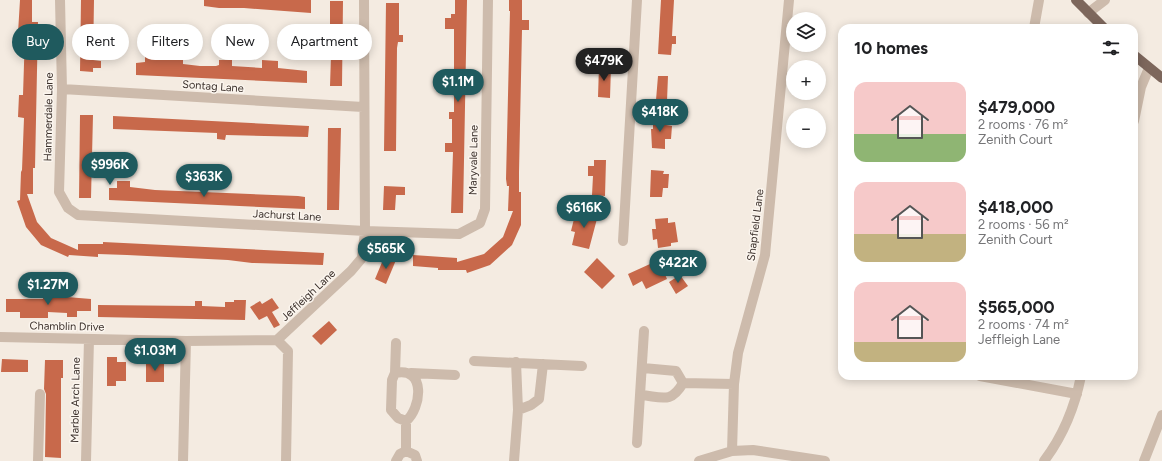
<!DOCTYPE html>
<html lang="en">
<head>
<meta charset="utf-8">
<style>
	body { margin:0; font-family:Figtree,sans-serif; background:#f2f2f2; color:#202124; height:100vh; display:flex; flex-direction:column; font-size:15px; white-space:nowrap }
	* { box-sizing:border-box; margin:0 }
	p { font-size:13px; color:#757577 }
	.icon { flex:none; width:22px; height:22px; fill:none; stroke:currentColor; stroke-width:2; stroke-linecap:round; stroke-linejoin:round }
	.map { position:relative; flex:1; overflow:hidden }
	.drawer { position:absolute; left:838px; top:24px; width:300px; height:356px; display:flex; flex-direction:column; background:#fff; border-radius:12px; box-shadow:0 2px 10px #0003 }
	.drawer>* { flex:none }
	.banner { position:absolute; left:12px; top:24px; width:380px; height:36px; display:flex; gap:8px }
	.tools { position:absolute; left:786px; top:12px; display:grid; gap:8px }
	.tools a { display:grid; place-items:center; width:40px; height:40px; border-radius:50%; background:#fff; box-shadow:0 2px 10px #0003; font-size:20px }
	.price { position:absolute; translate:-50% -34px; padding:0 9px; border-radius:14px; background:#1f5a5e; color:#fff; font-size:13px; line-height:26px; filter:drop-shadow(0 1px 2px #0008) }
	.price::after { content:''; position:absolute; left:50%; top:24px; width:12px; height:9px; margin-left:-6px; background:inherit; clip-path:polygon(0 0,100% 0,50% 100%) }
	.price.on { background:#222; color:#fff }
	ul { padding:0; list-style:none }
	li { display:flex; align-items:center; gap:12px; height:100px; padding:0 16px }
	li span { display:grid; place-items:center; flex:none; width:112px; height:80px; border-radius:12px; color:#555 }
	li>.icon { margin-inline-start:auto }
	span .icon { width:48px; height:48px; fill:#fffc; stroke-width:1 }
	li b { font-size:17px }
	h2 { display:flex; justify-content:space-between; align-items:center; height:48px; padding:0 16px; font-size:17px }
	.chip { padding:0 14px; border-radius:18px; background:#fff; box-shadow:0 2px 10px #0003; font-size:14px; line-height:36px }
	.chip.on { background:#1f5a5e; color:#fff }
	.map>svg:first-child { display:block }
</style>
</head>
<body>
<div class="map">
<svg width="1162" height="461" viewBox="0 0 1162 461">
	<rect width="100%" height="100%" fill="#f4ebe1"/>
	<!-- building -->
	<path fill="#c8694b" d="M20,0H32V22H38L35,168H33V194H27L37,222L51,238L78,250V244H103V242L324,253L323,265L252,263L228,260L127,255L98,254V257L69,255L68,257L41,245L26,227L17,201L20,200L21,172L22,170L24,118L18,117L19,95H23L25,33H18Z
		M81,0H94L93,60L101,61V68H93V72L80,71Z
		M204,0H311V13L244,8H219L204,6Z
		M455,0H467L463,213H451L453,152H445V143H452V119H449V112H454V29H445V18H451V14H455Z
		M509,0H522V20H529V30H522L519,172V192H521V225L512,245L490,265L467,273L466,270H438V268L413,266V255L457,258V262L484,254L503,237L513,211H508L509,186H507L506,179L510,11H509Z
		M661,0H674L672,36H676V44H672L671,55L658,54Z
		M330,1H343L342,86H330L332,25H330Z
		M386,3H399V35H403V42H398L397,48L396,151H384Z
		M145,55L183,57V64L200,66H216L219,65V60H232V66L262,68V60L278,61V68L307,71V83L136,75V63L145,62Z
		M599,66L611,67L610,98L598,97Z
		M658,76H668L667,101L656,100Z
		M80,115H93L91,198H79Z
		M113,116L309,126L308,137L226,135L225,140L217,139V133L113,129Z
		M653,118H666V125L672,126L671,139H665V149L652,148L651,129H653Z
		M328,128H341L339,210H327Z
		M594,160H606L605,196L592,195L593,176H588V166H594Z
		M651,170L664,171L663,174H669L668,188H663L662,197H650Z
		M117,181H130V187L155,190L298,196L305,197V209L109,200V188H117Z
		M384,186L405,187V195H396L395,210H383Z
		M582,211L598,215L589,249L572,245L575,232L571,231L575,215L581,216Z
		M668,218V223L675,222L678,242L671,243V246L658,248L657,239L653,240L652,229H656L655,219Z
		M385,255L396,260L386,284L375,279Z
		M597,258L615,276L602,289L584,272Z
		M660,263L667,279L646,289L642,281L633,286L628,274L650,264L651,267Z
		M680,275L688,286L676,294L669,282Z
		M43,295L91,299V311H77V317H67V313L48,312V318H20V312H6V299H43Z
		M272,298L279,308L272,312L280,325L274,328L267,316L259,320L250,307L260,301L262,304Z
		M234,300H246L245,320L98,317V305L195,306V301H202V306L225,307V302H234Z
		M329,321L337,330L321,345L312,336Z
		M107,357H117V362H126V381H116V386H107Z
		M2,359L28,360V372H1Z
		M45,360H63V378H61V458L45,457L46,394L44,389Z
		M146,362H164V382H146Z"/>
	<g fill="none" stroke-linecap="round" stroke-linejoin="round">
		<!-- minor -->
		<path stroke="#cdbbac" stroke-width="10" d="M60,0L62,89L59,192L68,208L78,215L365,231L459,234L480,223L485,209L488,0
			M1088,13L1105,0
			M1034,28L1039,0
			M62,89L363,107
			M1134,121L1141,87L1149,68
			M623,241L637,0
			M0,337L186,341L277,340
			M474,361L582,366
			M643,368L676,371L683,383
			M395,373L396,343
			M411,373L455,375
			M980,376L1077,394
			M683,383L734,384
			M641,395C662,397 671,404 683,383
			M518,410L531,405L539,399L543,364
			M637,443L644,331
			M406,451V421L398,418L391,410L392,380L395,373C427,366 421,409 406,421
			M732,451L734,384L738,353L765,255L789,0
			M38,461L40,394
			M86,461L89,339
			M183,461L186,341
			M286,461L288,351L277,340L351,271L362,258L365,231L364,0
			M396,461L400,454L406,451L415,455L417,461
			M514,461L518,410L516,362
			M699,461L732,451L753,450L825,461
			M1044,461C1063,436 1075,406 1081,376
			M1144,461L1162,415"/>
		<!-- major -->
		<path stroke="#7d675c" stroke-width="10" d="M1076,0L1104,28
			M1134,55L1162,78"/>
	</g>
	<g text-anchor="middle" stroke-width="3" stroke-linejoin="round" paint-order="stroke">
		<!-- street labels -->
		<g font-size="11" fill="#3b302b" stroke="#fbf5ee">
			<text transform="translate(213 86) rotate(4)" y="4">Sontag Lane</text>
			<text transform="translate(48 117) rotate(-89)" y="4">Hammerdale Lane</text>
			<text transform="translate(473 160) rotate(-89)" y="4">Maryvale Lane</text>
			<text transform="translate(287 215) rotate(3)" y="4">Jachurst Lane</text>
			<text transform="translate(755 225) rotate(-83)" y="4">Shapfield Lane</text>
			<text transform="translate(308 295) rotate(-43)" y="4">Jeffleigh Lane</text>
			<text transform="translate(67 326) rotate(1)" y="4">Chamblin Drive</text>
			<text transform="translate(75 400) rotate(-89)" y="4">Marble Arch Lane</text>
		</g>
	</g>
</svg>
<div class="tools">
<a><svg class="icon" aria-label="layers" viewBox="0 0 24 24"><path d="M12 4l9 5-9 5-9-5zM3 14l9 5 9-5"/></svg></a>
<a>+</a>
<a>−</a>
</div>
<b class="price on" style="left:604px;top:82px">$479K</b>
<b class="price" style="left:458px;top:103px">$1.1M</b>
<b class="price" style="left:660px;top:133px">$418K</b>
<b class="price" style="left:110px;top:186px">$996K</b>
<b class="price" style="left:204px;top:198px">$363K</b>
<b class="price" style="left:584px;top:229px">$616K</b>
<b class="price" style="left:386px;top:270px">$565K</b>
<b class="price" style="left:678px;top:284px">$422K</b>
<b class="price" style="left:48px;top:306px">$1.27M</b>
<b class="price" style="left:155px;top:372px">$1.03M</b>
<div class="banner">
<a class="chip on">Buy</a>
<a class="chip">Rent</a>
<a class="chip">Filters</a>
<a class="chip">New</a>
<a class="chip">Apartment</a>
</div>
<section class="drawer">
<h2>10 homes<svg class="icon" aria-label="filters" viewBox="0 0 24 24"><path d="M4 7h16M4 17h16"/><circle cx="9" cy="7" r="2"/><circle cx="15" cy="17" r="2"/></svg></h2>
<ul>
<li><span style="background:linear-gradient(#f6c9c9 65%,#8fb573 0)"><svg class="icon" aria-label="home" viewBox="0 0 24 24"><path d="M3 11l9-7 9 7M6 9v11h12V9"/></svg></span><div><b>$479,000</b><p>2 rooms · 76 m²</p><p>Zenith Court</p></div></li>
<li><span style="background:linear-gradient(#f6c9c9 65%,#c2b280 0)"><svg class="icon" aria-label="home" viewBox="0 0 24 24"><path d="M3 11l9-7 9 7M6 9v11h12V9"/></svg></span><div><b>$418,000</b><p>2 rooms · 56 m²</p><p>Zenith Court</p></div></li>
<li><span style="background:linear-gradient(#f6c9c9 75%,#c2b280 0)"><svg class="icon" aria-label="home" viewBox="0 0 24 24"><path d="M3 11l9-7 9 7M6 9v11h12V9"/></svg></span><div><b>$565,000</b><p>2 rooms · 74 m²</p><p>Jeffleigh Lane</p></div></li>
</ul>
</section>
</div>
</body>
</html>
